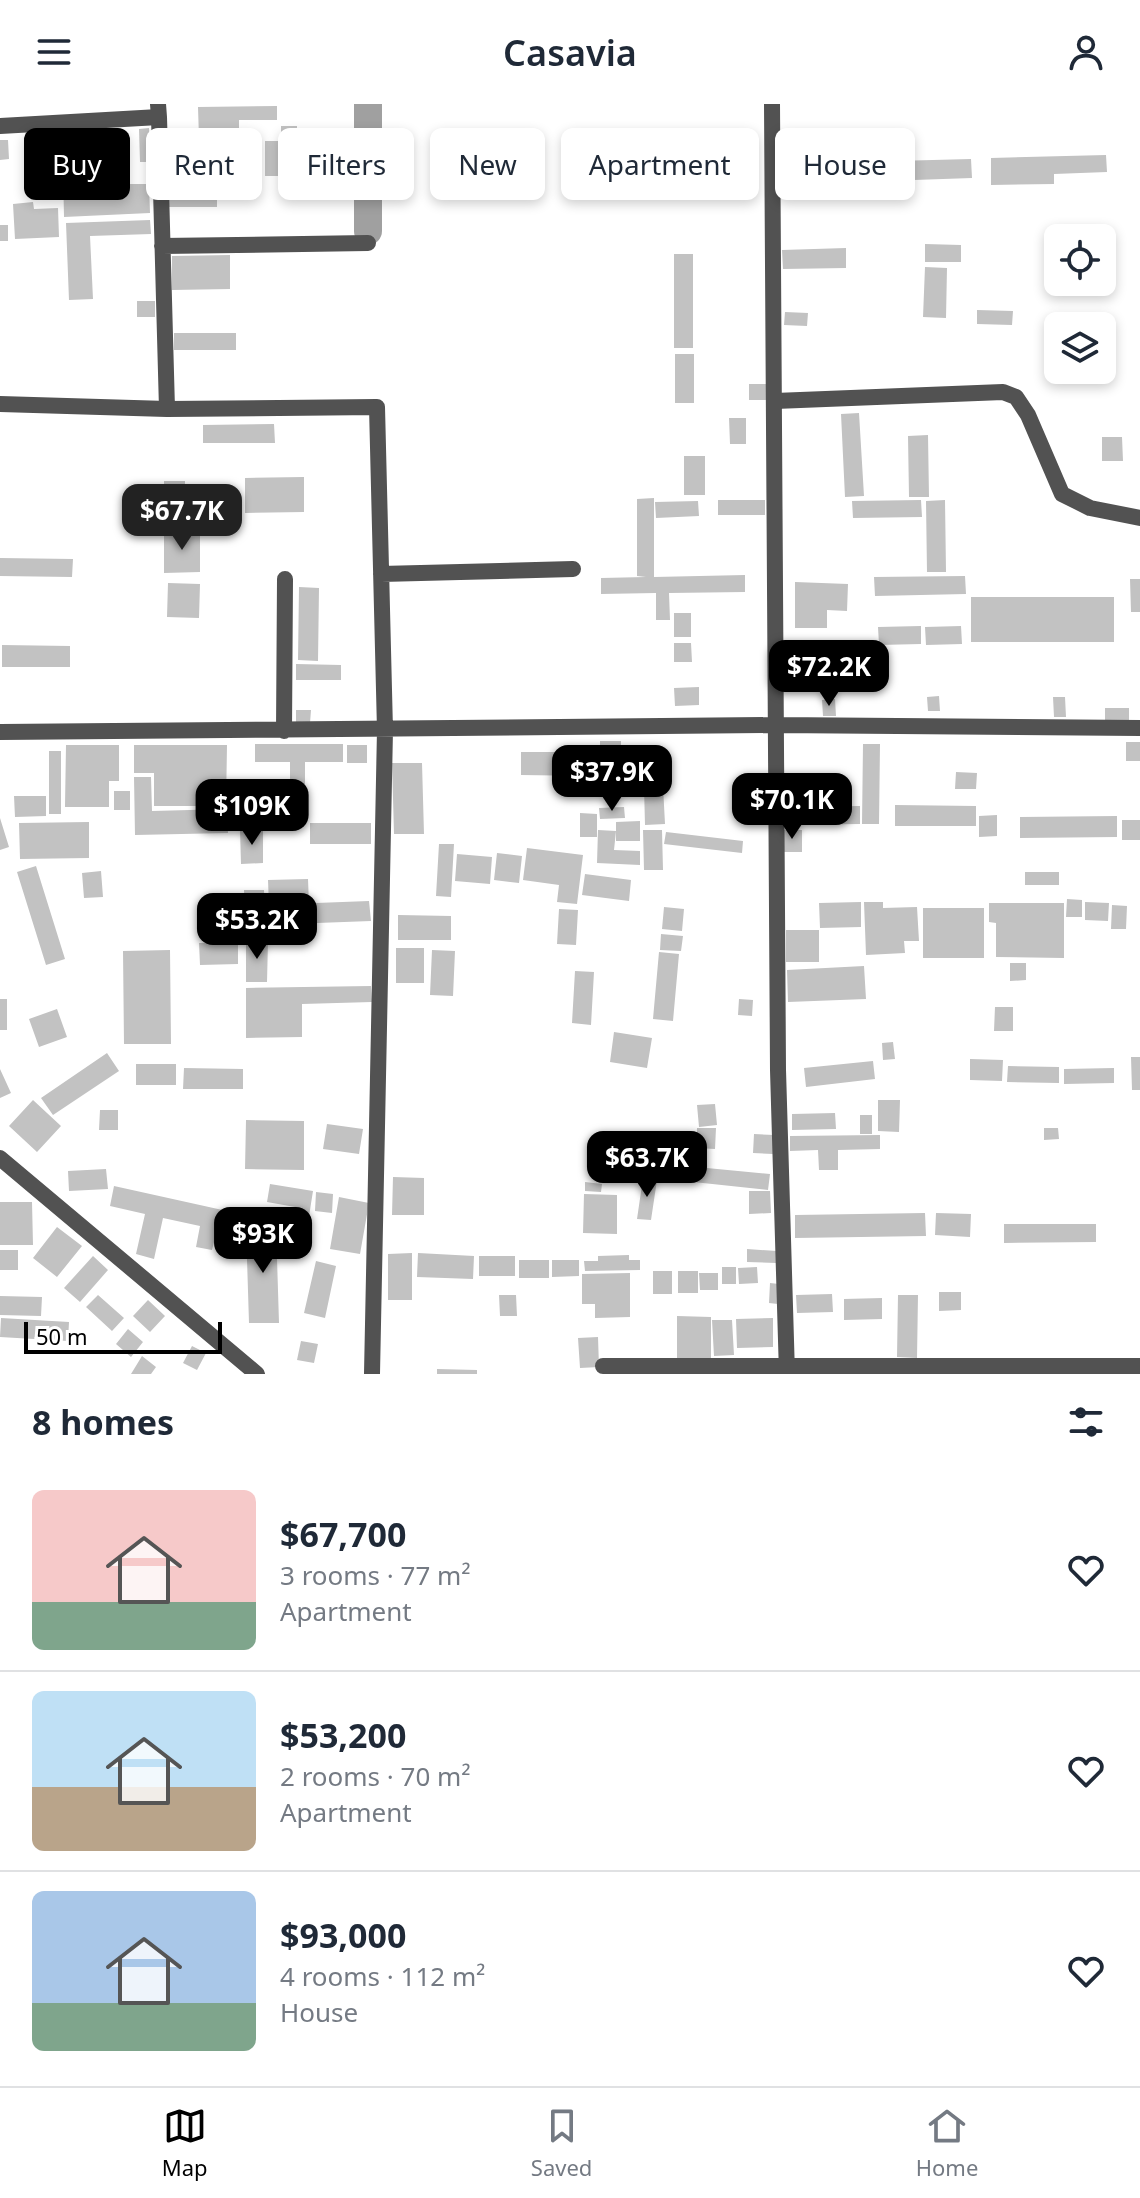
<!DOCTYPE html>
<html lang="en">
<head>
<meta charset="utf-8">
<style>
	body { margin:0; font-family:"Noto Sans",sans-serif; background:#f6f6f7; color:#1f2937; height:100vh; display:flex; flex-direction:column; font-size:30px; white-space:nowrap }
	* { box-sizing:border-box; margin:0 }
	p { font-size:26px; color:#747a83 }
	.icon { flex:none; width:44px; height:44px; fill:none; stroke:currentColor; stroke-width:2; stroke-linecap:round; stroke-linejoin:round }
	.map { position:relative; height:1270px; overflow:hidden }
	.drawer { display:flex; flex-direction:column; background:#fff; flex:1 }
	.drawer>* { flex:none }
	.banner { position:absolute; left:24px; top:24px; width:1092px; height:72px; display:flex; gap:16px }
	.controls { position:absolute; left:1044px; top:120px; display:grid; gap:16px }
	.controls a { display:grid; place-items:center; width:72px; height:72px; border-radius:12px; background:#fff; box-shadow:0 4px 12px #0003; font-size:40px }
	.scale { position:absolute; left:24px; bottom:20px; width:198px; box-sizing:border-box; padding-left:8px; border:4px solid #000; border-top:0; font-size:22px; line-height:28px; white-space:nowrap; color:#000; -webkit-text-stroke:6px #fff; paint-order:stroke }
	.price { position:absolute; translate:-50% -68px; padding:0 18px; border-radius:16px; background:#000; color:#fff; font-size:26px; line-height:52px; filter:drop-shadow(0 2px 4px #0008) }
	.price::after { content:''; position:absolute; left:50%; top:48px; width:24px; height:18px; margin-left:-12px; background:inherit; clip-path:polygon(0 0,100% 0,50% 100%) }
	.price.active { background:#222; color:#fff }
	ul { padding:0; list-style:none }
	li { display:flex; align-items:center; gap:24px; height:200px; padding:0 32px }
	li+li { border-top:2px solid #e0e1e3 }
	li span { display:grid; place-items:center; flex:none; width:224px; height:160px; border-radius:12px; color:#555 }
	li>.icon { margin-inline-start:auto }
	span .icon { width:96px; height:96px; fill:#fffc; stroke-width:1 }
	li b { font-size:34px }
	h2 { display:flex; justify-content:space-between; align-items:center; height:96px; padding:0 32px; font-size:34px }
	.pill { padding:0 28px; border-radius:12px; background:#fff; box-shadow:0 4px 12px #0003; font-size:28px; line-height:72px }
	.pill.active { background:#000; color:#fff }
	header { display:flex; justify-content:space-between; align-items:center; height:104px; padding:0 32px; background:#fff; font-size:36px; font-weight:600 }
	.tab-bar { display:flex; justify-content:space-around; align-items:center; height:112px; border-top:2px solid #e0e1e3; background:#fff; font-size:22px; color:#747a83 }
	.tab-bar a { display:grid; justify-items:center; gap:4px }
	.tab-bar .active { color:#000 }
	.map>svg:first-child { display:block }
</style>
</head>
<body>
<header><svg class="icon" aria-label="menu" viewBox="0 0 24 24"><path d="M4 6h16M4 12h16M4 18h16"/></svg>Casavia<svg class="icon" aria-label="person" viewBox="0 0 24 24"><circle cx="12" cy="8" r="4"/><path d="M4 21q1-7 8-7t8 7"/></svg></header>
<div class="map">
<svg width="1140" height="1270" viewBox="0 0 1140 1270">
	<rect width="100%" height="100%" fill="#fff"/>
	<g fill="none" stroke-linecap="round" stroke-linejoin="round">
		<!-- canal -->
		<path stroke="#a0a0a0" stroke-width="28" d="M368,1V127"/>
	</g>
	<!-- building -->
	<path fill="#c2c2c2" d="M277,2V16H239V34H199L198,3Z
		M281,22H297V37H281Z
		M149,24L151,58H140L139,25Z
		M0,36H8L9,55L0,56Z
		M265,37H281V54H321V72H265Z
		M202,43V73L168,78L167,44Z
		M1106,51L1107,68L1054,70V80L991,81V54Z
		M971,55L972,74L914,76L913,70L781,77L780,60Z
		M36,56H54V81H36Z
		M120,63L121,80H149L150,109L64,113L63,65Z
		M248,63H258V72H248Z
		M186,77H217V103H169V82H186Z
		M33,98L34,105L58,104L59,133L15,135L13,100Z
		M150,116L151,130L90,132L93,195L69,196L66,119Z
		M0,121H8V137H0Z
		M925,140L961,141V158H925Z
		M846,144V164L783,165L782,146Z
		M674,150H693V244H674Z
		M230,151V185L172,186V152Z
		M925,163L947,164L946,214L923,213Z
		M137,197H155V213H137Z
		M977,206L1013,207L1012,221L977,220Z
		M785,208L808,209L807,222L784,221Z
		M174,229H236V246H174Z
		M675,250H694V299H675Z
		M749,280H767V296H749Z
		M859,309L864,392L845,393L841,310Z
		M729,314H746V340H730Z
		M274,320L275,339H203V321Z
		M928,331L929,393H909L908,332Z
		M1102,333H1122L1123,357H1102Z
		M684,352H705V391H684Z
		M304,373V408L245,409V374Z
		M164,377H185L184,421H164Z
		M654,394V473L745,471V488L669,489L670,516H656V489L601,490V474L646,473L637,472V395Z
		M718,396H765V411H718Z
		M921,396L922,413L853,414L852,397Z
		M945,396L946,468H927L926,397Z
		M698,397L699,412L656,414L655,398Z
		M164,428H200V468L164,469Z
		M0,454L73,455L72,473L0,472Z
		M965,472L966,490L875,492L874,473Z
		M1130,475H1140V508H1131Z
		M795,478L848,480L847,507L827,506V524H795Z
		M168,479L200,480L199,514L167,513Z
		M299,483L319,484L318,557L298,556Z
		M971,493H1114V538H971Z
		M674,509H691V533H674Z
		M921,522V540L879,541L878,523Z
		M961,522L962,540L926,541L925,523Z
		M674,539H691L692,558H674Z
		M2,541L70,542V563H2Z
		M296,560L341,561V576H296Z
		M699,583V601L675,602L674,584Z
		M939,592L940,607H928L927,593Z
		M1053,593H1065L1066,613H1054Z
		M835,595L836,612H823L822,596Z
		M1105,604H1129V619H1105Z
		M296,606H311L310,619H296Z
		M600,637H621V654H600Z
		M1126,638H1140V657H1126Z
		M255,640H343V658H305V680H290V658H255Z
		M863,640H880L879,720H862Z
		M66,641H119V677H109V703H65Z
		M134,641H227L226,702H154V669H134Z
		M347,641H367V659H347Z
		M49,647H61V710H49Z
		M521,648H591V672L521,671Z
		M392,659H422L424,730H394Z
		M956,668L977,669L976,685H955Z
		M134,673H151L152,707L227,705L228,729L135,731Z
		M663,682L665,720L645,721L644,683Z
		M114,687H130V706H114Z
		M14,692H46V712L15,713Z
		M895,701L976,702V722H895Z
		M860,702V720L787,721V703Z
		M624,703L625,714L600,715L599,704Z
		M580,709L597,710V733H580Z
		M997,711V732L979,733V712Z
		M1117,712V733L1020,734V713Z
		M0,714L9,743L0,746Z
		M1122,716H1140V736H1122Z
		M640,717V737H616V718Z
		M89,718V754L20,755L19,719Z
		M310,719H371V740H310Z
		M240,726H263V759L241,760Z
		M598,726L616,727L614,746L640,747V761L597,759Z
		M643,726H662L663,766H644Z
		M783,726H802V748H783Z
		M666,728L743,737L742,749L664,740Z
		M439,740H454L451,793L436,792Z
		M527,744L583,751L577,800L557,798L559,781L523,776Z
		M497,749L522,752L519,779L494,776Z
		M457,750L492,753L490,780L455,777Z
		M36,762L65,855L46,861L17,768Z
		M101,767L103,793L84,794L82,769Z
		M1025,768H1059V781H1025Z
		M585,770L631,776L629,797L582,791Z
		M308,775L309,800L269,802L268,776Z
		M244,786H264L265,811L245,812Z
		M1067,795L1082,796V813H1066Z
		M369,797L371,817L317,819L316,799Z
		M861,798V823L820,824L819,799Z
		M864,798H883V804L917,803L919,837H904L905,849L866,851Z
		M1085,798L1109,799L1108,817L1085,816Z
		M989,799H1064V854L996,853V819L989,818Z
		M1112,801L1127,802L1126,825H1111Z
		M664,803L684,805L682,827L662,825Z
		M923,804H984V854H923Z
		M559,805L578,806L576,841L557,840Z
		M398,811L451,812V836H398Z
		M786,826H819V858H786Z
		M661,830L683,832L681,847L660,846Z
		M246,837H268L267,878H246Z
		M238,838V860L200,861L199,839Z
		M396,844H424V879H396Z
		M170,846L171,940H124L123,847Z
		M432,846L455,847L453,892L430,891Z
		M659,848L679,850L673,917L653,915Z
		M1010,859H1026V876L1010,877Z
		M864,862L866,895L788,898L787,866Z
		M575,867L594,868L591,921L572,919Z
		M371,882L372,898L302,900V933L246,934V884Z
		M0,895H7V926H0Z
		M739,895L753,896L752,912L738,911Z
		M995,903H1013V927H994Z
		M57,905L67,933L39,943L29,915Z
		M614,928L652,934L647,964L610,958Z
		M893,938L895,955L883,956L882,939Z
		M107,949L119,967L53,1011L41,994Z
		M1131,953H1140V986H1132Z
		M970,955L1003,956L1002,977L970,976Z
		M873,957L875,975L806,983L804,964Z
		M136,960H176V981H136Z
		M1008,962L1059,963V979L1007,978Z
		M184,964L243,965V985H183Z
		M1114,964V979L1064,980V965Z
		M0,965L11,989L0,994Z
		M33,996L61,1022L37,1048L9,1022Z
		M878,996H900L899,1028L878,1027Z
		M715,1000L717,1021L699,1023L697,1001Z
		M100,1006H118V1026H99Z
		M835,1009L836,1025L792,1026V1010Z
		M860,1011H872V1030H860Z
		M246,1016L304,1017V1066L245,1065Z
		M327,1020L363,1025L359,1050L323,1045Z
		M697,1024H716L715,1045L696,1044Z
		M1044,1024H1058L1059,1035L1044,1036Z
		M754,1030L774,1031L773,1050L753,1049Z
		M880,1031V1045L838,1046V1066H819L818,1046L790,1047V1032Z
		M600,1047L620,1050L618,1064L598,1061Z
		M625,1052L639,1053L637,1067L624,1065Z
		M686,1062L770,1070L768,1086L684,1077Z
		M106,1065L108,1085L69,1087L68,1067Z
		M393,1073L424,1074V1111H392Z
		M643,1074L657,1076L651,1116L637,1115Z
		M585,1078L602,1080L601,1088L585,1087Z
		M270,1080L313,1087L306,1131L291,1129L295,1103L267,1098Z
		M114,1082L245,1111L241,1131L217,1126L212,1146L196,1143L200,1122L163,1114L154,1155L136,1150L145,1110L110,1102Z
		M749,1087H770L771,1109L749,1110Z
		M316,1088L333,1090L332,1109L315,1107Z
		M584,1090L617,1091V1130L583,1129Z
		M339,1093L369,1099L360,1150L330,1145Z
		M0,1098H32L33,1141H0Z
		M925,1109L926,1132L795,1134V1111Z
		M936,1109L971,1110L970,1133L935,1131Z
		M1004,1120H1096V1138L1004,1139Z
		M276,1122L279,1219H249L246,1123Z
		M57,1123L82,1142L57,1173L33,1154Z
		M747,1145L777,1147L776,1159L747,1158Z
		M0,1146H18V1166H0Z
		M412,1149V1196H388V1150Z
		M418,1149L474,1152L473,1175L417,1173Z
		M629,1151V1156H640V1166L585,1167L584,1157H598V1152Z
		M93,1152L108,1166L80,1198L64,1184Z
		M479,1152H515V1172H479Z
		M519,1156H549V1174H519Z
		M552,1156H579V1172L552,1173Z
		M316,1157L336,1162L325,1214L304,1209Z
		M722,1163H736V1180H722Z
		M757,1163L758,1179L739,1180L738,1164Z
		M653,1167H672V1190H653Z
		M678,1167H698V1189H678Z
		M630,1169V1213L595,1214V1200H582V1170Z
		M699,1169H718V1186H700Z
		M770,1179L779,1180L778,1200L769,1199Z
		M939,1188H961V1206L939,1207Z
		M832,1190L833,1208L797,1209L796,1191Z
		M98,1191L124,1214L112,1227L86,1203Z
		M499,1191H516L517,1212H500Z
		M898,1191H918L917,1254L897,1253Z
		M0,1192L42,1193L41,1212L0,1211Z
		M882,1194V1215L844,1216V1195Z
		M148,1196L165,1212L150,1228L133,1212Z
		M677,1212L711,1213V1257H677Z
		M1,1214L69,1218L68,1237L0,1233Z
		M773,1214V1243L737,1244L736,1215Z
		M712,1216H732L734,1251L714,1252Z
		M128,1225L143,1238L131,1253L116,1240Z
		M598,1233L599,1263L580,1264L578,1234Z
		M301,1237L318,1240L314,1259L297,1256Z
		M192,1242L206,1249L197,1266L183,1259Z
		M142,1252L156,1263L151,1270H131Z
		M437,1265L477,1266V1270H437Z"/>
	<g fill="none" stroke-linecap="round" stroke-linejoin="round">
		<!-- street -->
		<path stroke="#525252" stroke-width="16" d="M772,0L778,966L787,1270
			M159,13L167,305
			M0,22L159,13L158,0
			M162,142L368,139
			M775,297L1003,288L1016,293L1028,311L1062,390L1090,404L1140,414
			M0,300L167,305L377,303L385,626L372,1270
			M381,470L573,465
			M284,627L285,475
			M0,628L777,621L1140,624
			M0,1054L257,1270
			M603,1262H1140"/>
	</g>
</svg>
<div class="controls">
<a><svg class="icon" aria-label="locate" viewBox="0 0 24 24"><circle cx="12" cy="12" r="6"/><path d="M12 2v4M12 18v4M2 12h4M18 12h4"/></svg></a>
<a><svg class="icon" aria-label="layers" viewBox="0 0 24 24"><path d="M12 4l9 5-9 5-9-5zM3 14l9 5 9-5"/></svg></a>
</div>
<div class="scale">50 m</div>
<b class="price active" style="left:182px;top:448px">$67.7K</b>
<b class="price" style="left:829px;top:604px">$72.2K</b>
<b class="price" style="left:612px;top:709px">$37.9K</b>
<b class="price" style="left:792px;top:737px">$70.1K</b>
<b class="price" style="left:252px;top:743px">$109K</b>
<b class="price" style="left:257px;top:857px">$53.2K</b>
<b class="price" style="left:647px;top:1095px">$63.7K</b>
<b class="price" style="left:263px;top:1171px">$93K</b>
<div class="banner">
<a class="pill active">Buy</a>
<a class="pill">Rent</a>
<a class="pill">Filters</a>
<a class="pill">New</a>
<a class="pill">Apartment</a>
<a class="pill">House</a>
</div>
</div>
<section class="drawer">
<h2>8 homes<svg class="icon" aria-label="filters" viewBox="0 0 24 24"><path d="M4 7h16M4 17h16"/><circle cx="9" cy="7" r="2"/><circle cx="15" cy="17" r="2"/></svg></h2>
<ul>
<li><span style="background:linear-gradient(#f6c9c9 70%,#7fa58c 0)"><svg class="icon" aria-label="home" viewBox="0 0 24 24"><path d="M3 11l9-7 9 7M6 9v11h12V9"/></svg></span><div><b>$67,700</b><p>3 rooms · 77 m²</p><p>Apartment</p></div><svg class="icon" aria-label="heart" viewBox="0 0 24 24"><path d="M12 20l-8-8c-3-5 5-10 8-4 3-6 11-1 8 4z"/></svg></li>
<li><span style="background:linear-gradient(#bfe0f5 60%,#b9a48a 0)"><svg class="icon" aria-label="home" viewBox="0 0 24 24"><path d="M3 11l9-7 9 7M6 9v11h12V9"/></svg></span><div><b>$53,200</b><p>2 rooms · 70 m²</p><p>Apartment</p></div><svg class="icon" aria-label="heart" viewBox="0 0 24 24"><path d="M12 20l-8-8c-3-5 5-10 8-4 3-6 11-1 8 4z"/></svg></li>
<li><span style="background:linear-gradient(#a9c7e8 70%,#7fa58c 0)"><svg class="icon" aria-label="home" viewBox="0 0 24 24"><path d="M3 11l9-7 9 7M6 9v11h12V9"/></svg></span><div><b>$93,000</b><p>4 rooms · 112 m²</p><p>House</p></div><svg class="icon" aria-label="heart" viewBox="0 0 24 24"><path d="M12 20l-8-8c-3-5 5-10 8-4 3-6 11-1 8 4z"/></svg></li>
</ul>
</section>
<nav class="tab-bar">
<a class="active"><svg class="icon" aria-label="map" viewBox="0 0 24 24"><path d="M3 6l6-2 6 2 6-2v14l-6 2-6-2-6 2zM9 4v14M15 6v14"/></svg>Map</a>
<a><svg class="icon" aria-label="saved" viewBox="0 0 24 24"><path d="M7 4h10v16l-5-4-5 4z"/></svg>Saved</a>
<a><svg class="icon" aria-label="home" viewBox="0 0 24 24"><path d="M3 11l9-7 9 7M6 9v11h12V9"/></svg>Home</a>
</nav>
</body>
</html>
